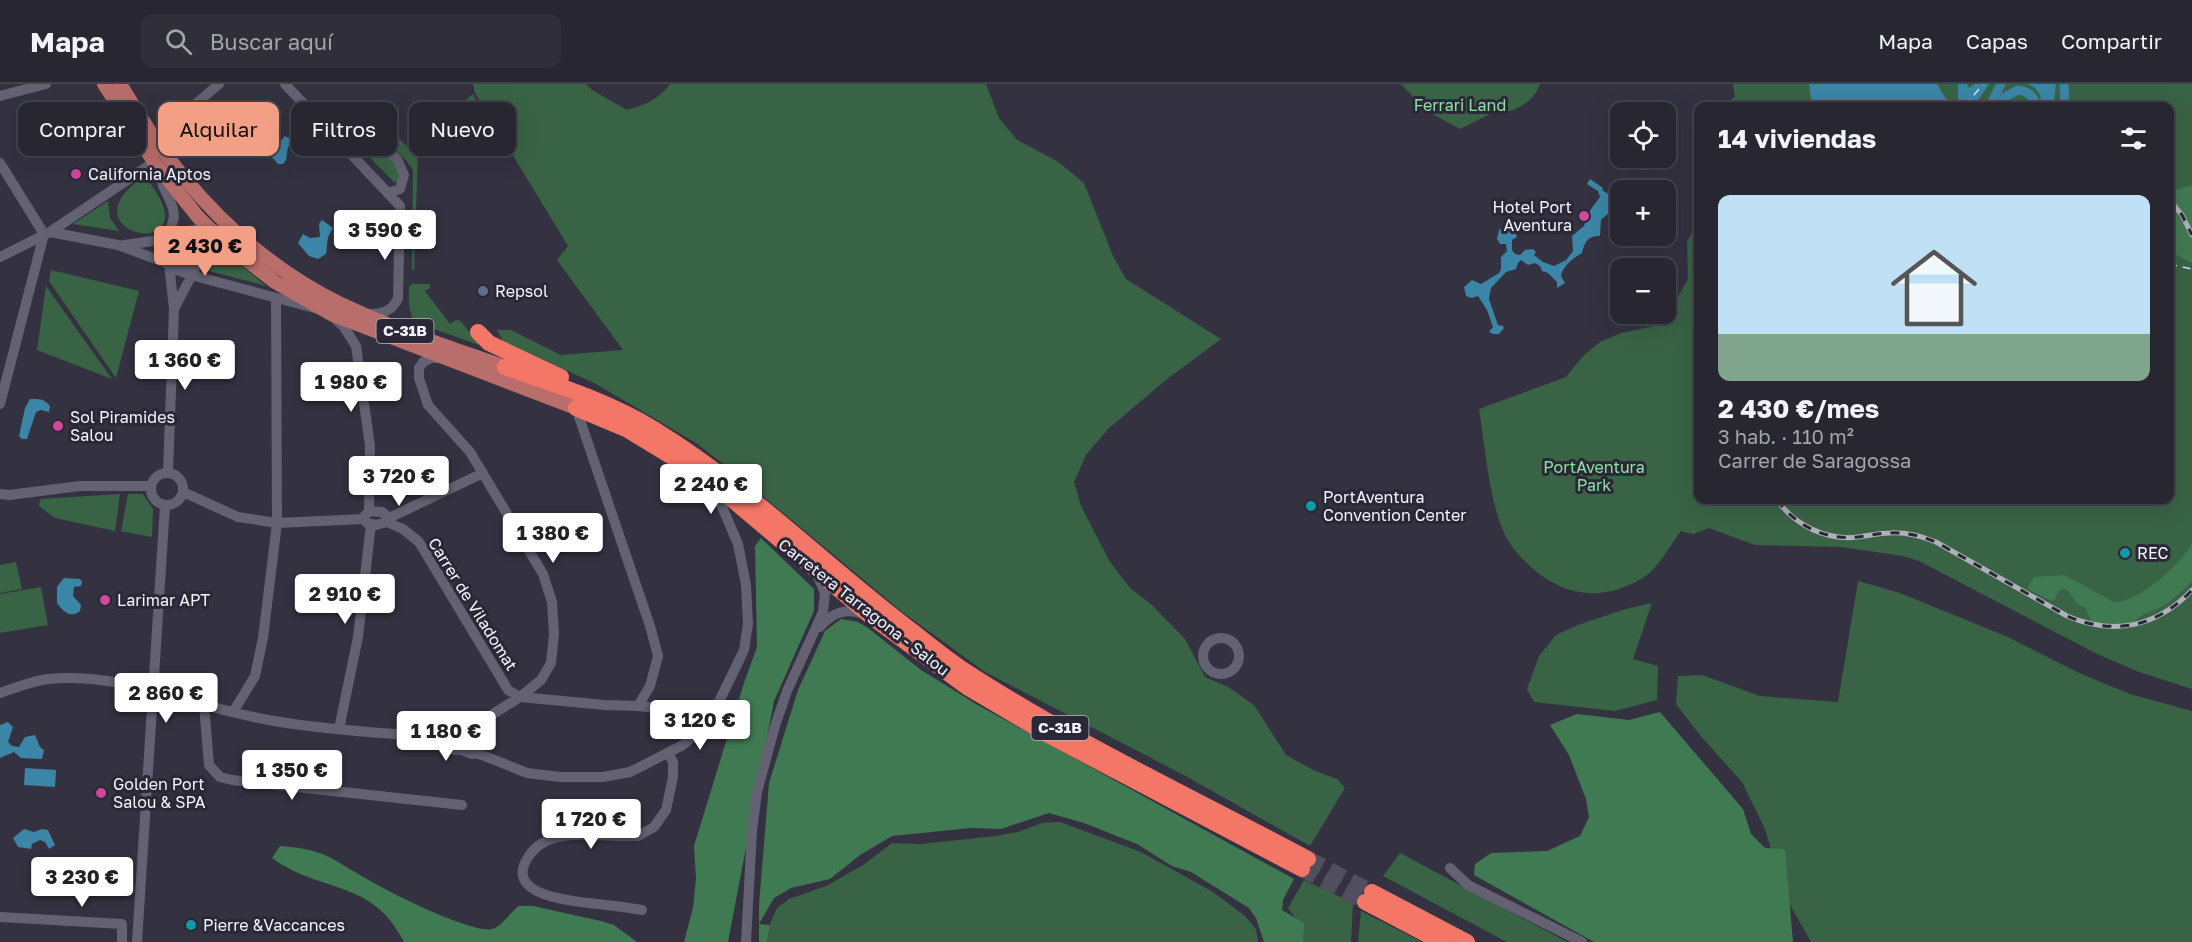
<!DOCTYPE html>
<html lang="es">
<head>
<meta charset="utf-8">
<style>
	body { margin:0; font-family:"Golos Text",sans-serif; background:#2f2e39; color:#f1f3f6; height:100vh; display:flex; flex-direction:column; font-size:22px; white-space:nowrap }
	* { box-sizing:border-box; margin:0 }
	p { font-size:20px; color:#a4a5ab }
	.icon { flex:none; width:33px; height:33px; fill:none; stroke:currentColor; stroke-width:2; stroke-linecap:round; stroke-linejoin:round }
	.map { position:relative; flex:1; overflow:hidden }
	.drawer { position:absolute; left:1694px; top:18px; width:480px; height:402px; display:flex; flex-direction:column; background:#272631; border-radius:12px; box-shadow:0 6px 24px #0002,0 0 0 2px #43434d }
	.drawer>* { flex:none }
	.guide { position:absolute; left:18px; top:18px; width:570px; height:54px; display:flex; gap:12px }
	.controls { position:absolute; left:1610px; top:18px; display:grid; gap:12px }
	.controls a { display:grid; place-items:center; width:66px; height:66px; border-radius:12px; background:#272631; box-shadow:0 6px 24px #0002,0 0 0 2px #43434d; font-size:30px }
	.price { position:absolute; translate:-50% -51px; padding:0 14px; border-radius:6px; background:#fff; color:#222; font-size:20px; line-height:39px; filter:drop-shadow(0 2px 3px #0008) }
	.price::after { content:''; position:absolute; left:50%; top:36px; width:18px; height:14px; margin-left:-9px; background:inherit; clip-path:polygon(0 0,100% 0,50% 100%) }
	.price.on { background:#f39f85; color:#111 }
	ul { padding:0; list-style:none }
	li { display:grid; align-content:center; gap:12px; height:318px; padding:0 24px }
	li span { display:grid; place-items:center; height:186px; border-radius:12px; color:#555 }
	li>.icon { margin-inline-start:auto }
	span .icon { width:108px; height:108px; fill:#fffc; stroke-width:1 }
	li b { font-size:26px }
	h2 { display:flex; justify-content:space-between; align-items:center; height:72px; padding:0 24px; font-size:26px }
	.chip { padding:0 21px; border-radius:12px; background:#272631; box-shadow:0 6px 24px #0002,0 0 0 2px #43434d; font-size:21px; line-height:54px }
	.chip.on { background:#f39f85; color:#111 }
	header { display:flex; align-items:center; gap:36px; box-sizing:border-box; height:84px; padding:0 30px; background:#272631; border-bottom:2px solid #43434d }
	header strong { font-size:28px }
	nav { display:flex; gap:33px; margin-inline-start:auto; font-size:21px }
	.search { width:420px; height:54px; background:#2f2e39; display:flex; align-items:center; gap:15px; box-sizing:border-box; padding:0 21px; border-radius:12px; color:#a4a5ab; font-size:22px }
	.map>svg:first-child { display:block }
</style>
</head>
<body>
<header>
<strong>Mapa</strong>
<div class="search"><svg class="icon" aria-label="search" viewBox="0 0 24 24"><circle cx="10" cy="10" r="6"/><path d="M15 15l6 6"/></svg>Buscar aquí</div>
<nav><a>Mapa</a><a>Capas</a><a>Compartir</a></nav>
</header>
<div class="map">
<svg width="2192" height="858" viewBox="0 0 2192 858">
	<rect width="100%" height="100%" fill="#343241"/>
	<!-- green -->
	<path fill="#396345" d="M473,0H586L592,6L627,26C643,22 660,15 670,0H986L999,34L1017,56L1057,77L1084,99L1113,172L1126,195L1221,255L1167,295L1108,345L1086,371L1074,398L1081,422L1110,478L1130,504L1152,521L1185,555L1205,593L1228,603L1254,621L1286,671L1313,686L1337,695L1345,704L1310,762L1182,690L985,588L901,527L740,393L696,359L596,300L503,257L497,246H511L561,271L623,266L557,176L568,162L475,9Z
		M1401,0H1540C1533,19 1520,23 1502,30L1498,26L1460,45L1427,27Z
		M1733,0H2192V605L2139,588L2095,569L1919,477L1903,472L1841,463L1755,461L1709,444L1693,450L1681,447C1672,459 1658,483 1647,491C1607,518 1566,515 1530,482C1520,473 1511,463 1505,451C1489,417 1485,362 1479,325L1566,293L1583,272L1600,258L1621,249L1650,243L1664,237L1688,195L1687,158L1698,136V416H2169V22H1721L1735,13Z
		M473,10L478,20L418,67L414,186H412L413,86C404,72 393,62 377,54L387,43L411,66Z
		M375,67C389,70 402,83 398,98H394L368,72L369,68Z
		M145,92C152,102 161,113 164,125C176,174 68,142 145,92Z
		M108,117L110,134L119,147L73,140Z
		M170 168a14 14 0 1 1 28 0a14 14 0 1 1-28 0Z
		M215,160L266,202L206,186Z
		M51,186L139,207L116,294L49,197Z
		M412,200H430V204L425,207L450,240L456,236L461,237L479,261L437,246L424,244L413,237L409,222V203Z
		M46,202L112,295L37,266Z
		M120,410L115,447L55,434L39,422L40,415Z
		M128,410H143L153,425L152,453L121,447Z
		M16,478L22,505L0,509V481Z
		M1858,497L1900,509L2008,553L2079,589L2130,610L2192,627V858H1811L1784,810L1765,745L1742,698L1699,650L1676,620L1678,592L1702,591L1760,612L1838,618Z
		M41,503L48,541L0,549V510Z
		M1652,519L1633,575L1658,582L1657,616L1615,627L1534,618L1527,605L1539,572L1556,551L1578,541L1626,525Z
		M1060,738L1141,768L1213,808L1245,832L1256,845L1258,858H767L771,837L777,824L789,815L826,802L863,781L892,759L921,760L996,752L1018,748L1042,739Z
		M1400,769L1567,858H1507L1383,792Z
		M1304,796L1353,819L1351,858H1295L1302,843L1288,824Z
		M1361,827L1422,858H1358Z"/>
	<!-- forest -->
	<path fill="#407a52" d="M2192,101V179L2169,167V108Z
		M761,454L814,505V527L774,617L728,858H684L693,824L696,795L694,762L744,599L757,563L755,462Z
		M2192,459V497C2183,506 2174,515 2163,522C2154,528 2140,529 2134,538L2120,541L2091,537L2085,523L2078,521C2073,515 2072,509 2064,505L2058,507L2055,516L2052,517L2029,506L2028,503L2034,493L2064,491L2114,518C2138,520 2182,479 2192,459Z
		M841,535L858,538L868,544L921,586L976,620L1294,795L1283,816L1282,826L1304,839L1303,858H1264L1256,834L1249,824L1191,788L1172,782L1137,760L1084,739L1049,729L1001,745L971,744L892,752L860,771L830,795L791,804L774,814L759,840L770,841L767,858H759V821L769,699L798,606L825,547Z
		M1660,628L1743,725L1751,750L1765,764L1785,765L1793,858H1594L1474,791L1475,780L1491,769L1547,767L1580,752L1589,733L1586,715L1569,671L1550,641L1577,630L1629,636Z
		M280,762C295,763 311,765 325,771C340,778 354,788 369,796C388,808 473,850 492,845C503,842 509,829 519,822H533L601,837L614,841L637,858H404C372,794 321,810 272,774Z"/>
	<!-- water -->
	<path fill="#3b85a6" d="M1809,0H1937L1946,15L1954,19L1958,16V0H1967L1969,4L1975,0H1989L1974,22H1812Z
		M2027,0H2056L2054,16L2056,22H2043C2040,13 2040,4 2027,0Z
		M285,52L291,55L292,60L288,63L286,76L283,80H278L269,70Z
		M1590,95L1603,104L1602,106L1610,111V115L1615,118L1620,114V119L1601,136L1600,152C1587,152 1585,158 1582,169C1573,174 1562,183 1561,192L1565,199L1557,204V198L1548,189L1542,187L1540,182L1535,179L1528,181L1521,176L1518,179L1516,185L1506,188L1491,204L1489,215L1498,241L1503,242L1504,244L1499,250H1493L1489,248L1493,243L1487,226L1478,212L1471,214L1466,212L1464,203L1472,196L1481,200L1499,189L1501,185V173L1507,167L1506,160H1500L1497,155L1499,146C1508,140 1515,144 1517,153L1512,156V166L1515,170L1520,171L1525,166L1533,165L1536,168L1534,171L1543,178L1554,182L1566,176L1573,167L1572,152L1584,142L1591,125L1600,113L1598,107L1587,100Z
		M322,136L333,144L328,153L326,170L318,175L309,172L298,159L303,150L310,154L320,153L319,140Z
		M30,315C38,315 44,314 50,322L49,328L41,326L36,328L27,355H22L19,352L25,324Z
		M64,494L80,495L82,498L81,502L74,503L73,512L81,521L80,527C70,535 63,527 57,519V503Z
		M8,638L13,643L8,658L12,662L19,663L25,653L35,651L40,663L44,666L42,675L21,674L14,668L0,674V641Z
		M25,684L56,686L55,703L24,701Z
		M24,745L34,748L42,745L48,746L55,761L49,765L45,758L40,756L32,760L31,765L18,763L13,754Z"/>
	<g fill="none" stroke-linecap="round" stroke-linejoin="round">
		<!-- canal -->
		<path stroke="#3b85a6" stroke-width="9" d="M2064,0L2065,22
			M1990,22L2001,0
			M2000,22L2005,13L2018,6C2028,7 2034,13 2037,22"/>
		<!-- ferry -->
		<path stroke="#c1e7fa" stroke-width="1.5" stroke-dasharray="8 6" stroke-linecap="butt" d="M1965,22L1983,0
			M2169,180L2192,185"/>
		<!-- highway-tunnel -->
		<path stroke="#514f5d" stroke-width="16" stroke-dasharray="16 8" stroke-linecap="butt" d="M1308,775L1372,808
			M1302,785L1365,818"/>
		<!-- minor -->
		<path stroke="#636172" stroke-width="10" d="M285,0L400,122L398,214C392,228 381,230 368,230
			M0,12L46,0
			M155,55L219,0
			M349,68L378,61L387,66L397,75L404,91L400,105L388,109
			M0,79L44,150
			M160,85C159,104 174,115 174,132C173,140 169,148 167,156
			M50,148L154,78
			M184,148C208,143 215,142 238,154
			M164 167a19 19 0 1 1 38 0a19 19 0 1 1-38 0Z
			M124,161L153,157L173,151
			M0,173L50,148L118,161L169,180L174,225L168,388
			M177,186L191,191L318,225
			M174,225L195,185
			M333,233L344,243L356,262L370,362L369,427
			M443,274H431L423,278L419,284V294L428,321L470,368L543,490L552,518L554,550L551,579L541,596L520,613L461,650
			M0,320L44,150
			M576,324L650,542L658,572L650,602L638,622
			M151 405a16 16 0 1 1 32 0a16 16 0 1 1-32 0Z
			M183,408L238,433L277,439L364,435
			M0,410L9,411L80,402H151
			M369,427L382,428L389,434L387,438L376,441L367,439L363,434Z
			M389,434L483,389
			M387,438L403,445L419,458L508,606L520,613L605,621L638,622L713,630
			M820,543C832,528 846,524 864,530
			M1203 572a18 18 0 1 1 36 0a18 18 0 1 1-36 0Z
			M0,609C15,604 32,597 48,595C114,589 174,614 236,629C279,640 324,644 368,648C396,650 422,653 450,650
			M204,621L209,681L220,693L232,696L462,721
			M233,628L255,592L263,554L277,439L276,215
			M339,645L358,553L371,440
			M447 657a9 9 0 1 1 18 0a9 9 0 1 1-18 0Z
			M459,665L472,670L477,669L527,689L560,693H603L630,688L644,681L683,661L704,643L713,630L744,566L748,540L746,501L738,460L714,404
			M1450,784L1468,801L1582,858
			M642,826C630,824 618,822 606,821C583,818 503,815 527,775C535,761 549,754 564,752C588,748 614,754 638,752L654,743L666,726L673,693V678L668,669
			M0,833L122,840V858
			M137,858L165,421
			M746,858L752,747L757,708L775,642L787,607L823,528L825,509L817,490"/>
		<!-- major -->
		<path stroke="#ba6e6b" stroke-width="14" d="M104,0L154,78L198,133L223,158L275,198L331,230L576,324
			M120,0C134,22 147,45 162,65C207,128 269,185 339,219C393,245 449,263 505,283"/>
		<!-- highway -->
		<path stroke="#f47667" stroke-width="16" d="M478,248L489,259L561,293
			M505,283C556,301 608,317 654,345C749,403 828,484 916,550C931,562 946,574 962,585C1072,657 1192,713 1308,775
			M576,324L626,345L690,384L729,413L869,531L967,603L1050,652L1302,785
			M1372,808L1467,858
			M1365,818L1441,858"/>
		<!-- rail casing -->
		<g stroke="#b0afba" stroke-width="5">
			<path id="rail" d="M2169,115L2182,131L2192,151
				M1777,416C1795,441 1826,457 1858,453C1868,452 1879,449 1890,449C1906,448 1921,452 1936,458L2067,532C2114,552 2157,543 2192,506"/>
		</g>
		<!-- rail -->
		<use href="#rail" stroke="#2a2836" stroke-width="3" stroke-dasharray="9" stroke-linecap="butt"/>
	</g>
	<!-- markers -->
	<g fill="#d1479c" stroke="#2a2836" stroke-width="2">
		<circle cx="76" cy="90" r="6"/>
		<circle cx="1584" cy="132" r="6"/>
		<circle cx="58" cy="342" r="6"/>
		<circle cx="105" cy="516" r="6"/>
		<circle cx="101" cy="709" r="6"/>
	</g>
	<circle fill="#5c6f8a" stroke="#2a2836" stroke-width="2" cx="483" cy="207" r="6"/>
	<g fill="#0f9aa8" stroke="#2a2836" stroke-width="2">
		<circle cx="1311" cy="422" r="6"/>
		<circle cx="2125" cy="469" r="6"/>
		<circle cx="191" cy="841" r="6"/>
	</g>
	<g text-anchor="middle" stroke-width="6" stroke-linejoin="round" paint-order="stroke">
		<!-- shield labels -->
		<g fill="#2a2836" stroke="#b7b6c1" stroke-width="1.5">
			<rect x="376.5" y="235" width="57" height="24" rx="4.5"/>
			<rect x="1031.5" y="632" width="57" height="24" rx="4.5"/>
		</g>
		<g font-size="15" font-weight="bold" fill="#f4f3fd">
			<text x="405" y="252">C-31B</text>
			<text x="1060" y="649">C-31B</text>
		</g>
		<!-- park labels -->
		<g font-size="16" fill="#8be0a4" stroke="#2a2836">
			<text x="1460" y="27">Ferrari Land</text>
			<text x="1594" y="389">PortAventura<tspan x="1594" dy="18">Park</tspan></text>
		</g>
		<!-- poi labels -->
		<g font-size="16" fill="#f4f3fd" stroke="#2a2836" text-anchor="start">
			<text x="88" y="96">California Aptos</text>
			<text x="1572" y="129" text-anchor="end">Hotel Port<tspan x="1572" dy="18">Aventura</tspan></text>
			<text x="495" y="213">Repsol</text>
			<text x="70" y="339">Sol Piramides<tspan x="70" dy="18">Salou</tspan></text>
			<text x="1323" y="419">PortAventura<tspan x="1323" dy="18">Convention Center</tspan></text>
			<text x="2137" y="475">REC</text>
			<text x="117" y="522">Larimar APT</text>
			<text x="113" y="706">Golden Port<tspan x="113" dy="18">Salou &amp; SPA</tspan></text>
			<text x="203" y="847">Pierre &amp;Vaccances</text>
		</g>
		<!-- street labels -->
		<g font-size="16" fill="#f4f3fd" stroke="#2a2836">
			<text transform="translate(473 520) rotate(58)" y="6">Carrer de Viladomat</text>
			<text transform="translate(864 523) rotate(38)" y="6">Carretera Tarragona - Salou</text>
		</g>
	</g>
</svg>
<div class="controls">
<a><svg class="icon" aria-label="locate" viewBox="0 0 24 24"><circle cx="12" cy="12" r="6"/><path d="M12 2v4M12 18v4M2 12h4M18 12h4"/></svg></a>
<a>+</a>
<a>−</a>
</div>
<b class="price" style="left:385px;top:177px">3 590 €</b>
<b class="price on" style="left:205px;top:193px">2 430 €</b>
<b class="price" style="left:185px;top:307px">1 360 €</b>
<b class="price" style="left:351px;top:329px">1 980 €</b>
<b class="price" style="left:399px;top:423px">3 720 €</b>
<b class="price" style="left:711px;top:431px">2 240 €</b>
<b class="price" style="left:553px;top:480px">1 380 €</b>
<b class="price" style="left:345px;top:541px">2 910 €</b>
<b class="price" style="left:166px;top:640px">2 860 €</b>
<b class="price" style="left:700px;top:667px">3 120 €</b>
<b class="price" style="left:446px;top:678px">1 180 €</b>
<b class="price" style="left:292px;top:717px">1 350 €</b>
<b class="price" style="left:591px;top:766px">1 720 €</b>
<b class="price" style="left:82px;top:824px">3 230 €</b>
<div class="guide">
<a class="chip">Comprar</a>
<a class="chip on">Alquilar</a>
<a class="chip">Filtros</a>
<a class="chip">Nuevo</a>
</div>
<section class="drawer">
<h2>14 viviendas<svg class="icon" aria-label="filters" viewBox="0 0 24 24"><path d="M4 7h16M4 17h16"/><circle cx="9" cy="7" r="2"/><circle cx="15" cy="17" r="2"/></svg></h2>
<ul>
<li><span style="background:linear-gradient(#bfe0f5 75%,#7fa58c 0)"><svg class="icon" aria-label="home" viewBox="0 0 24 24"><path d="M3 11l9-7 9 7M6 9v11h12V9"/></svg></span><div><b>2 430 €/mes</b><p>3 hab. · 110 m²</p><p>Carrer de Saragossa</p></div></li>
</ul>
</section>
</div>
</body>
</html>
